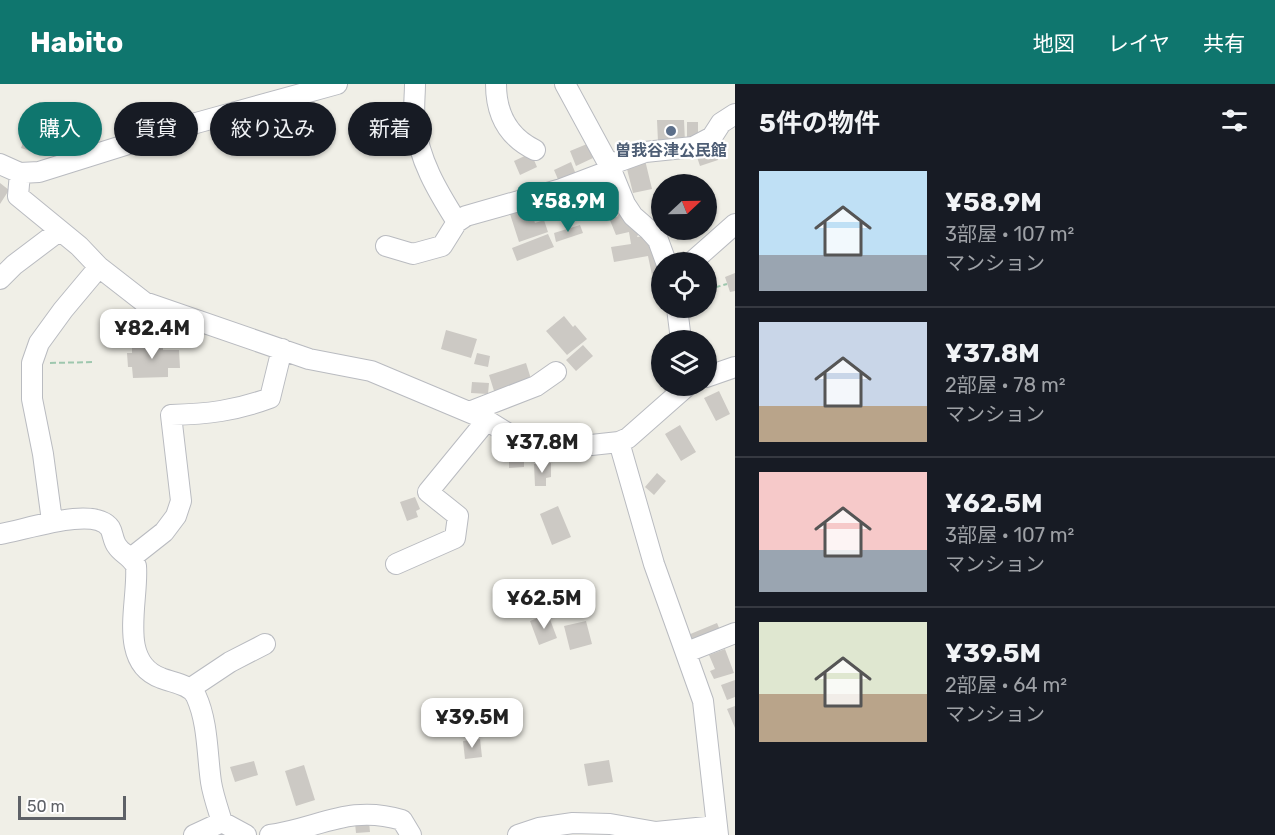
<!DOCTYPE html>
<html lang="ja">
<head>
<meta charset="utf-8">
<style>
	body { margin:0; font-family:Rubik,"Noto Sans JP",sans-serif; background:#20242c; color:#f1f3f6; height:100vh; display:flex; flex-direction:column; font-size:22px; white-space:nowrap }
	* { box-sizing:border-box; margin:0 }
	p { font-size:20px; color:#9ea1a6 }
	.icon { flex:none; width:33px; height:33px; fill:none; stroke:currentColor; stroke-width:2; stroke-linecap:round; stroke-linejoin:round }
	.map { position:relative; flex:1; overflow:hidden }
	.sheet { display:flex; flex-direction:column; background:#171b24; width:540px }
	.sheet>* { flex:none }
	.hud { position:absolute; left:18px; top:18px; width:570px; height:54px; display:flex; gap:12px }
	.needle { width:39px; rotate:68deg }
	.controls { position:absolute; left:651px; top:90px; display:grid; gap:12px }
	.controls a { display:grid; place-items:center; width:66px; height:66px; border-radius:50%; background:#171b24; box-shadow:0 2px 4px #0004; font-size:30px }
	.scale { position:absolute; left:18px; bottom:15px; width:108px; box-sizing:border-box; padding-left:6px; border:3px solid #5e6167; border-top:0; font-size:16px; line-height:21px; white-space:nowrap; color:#5e6167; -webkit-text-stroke:4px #fff; paint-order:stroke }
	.price { position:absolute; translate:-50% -51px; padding:0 14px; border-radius:12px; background:#fff; color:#222; font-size:20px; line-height:39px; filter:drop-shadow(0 2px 3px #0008) }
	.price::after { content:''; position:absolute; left:50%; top:36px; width:18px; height:14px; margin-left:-9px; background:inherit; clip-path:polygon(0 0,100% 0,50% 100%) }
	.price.selected { background:#0f766e; color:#fff }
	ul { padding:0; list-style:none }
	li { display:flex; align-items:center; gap:18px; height:150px; padding:0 24px }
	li+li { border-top:2px solid #363941 }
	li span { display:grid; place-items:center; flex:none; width:168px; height:120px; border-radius:0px; color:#555 }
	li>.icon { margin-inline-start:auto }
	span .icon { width:72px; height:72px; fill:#fffc; stroke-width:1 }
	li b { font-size:26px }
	h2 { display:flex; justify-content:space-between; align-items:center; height:72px; padding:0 24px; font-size:26px }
	.tag { padding:0 21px; border-radius:27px; background:#171b24; box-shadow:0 2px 4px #0004; font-size:21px; line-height:54px }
	.tag.selected { background:#0f766e; color:#fff }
	header { display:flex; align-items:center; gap:36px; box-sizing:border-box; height:84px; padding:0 30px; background:#0f766e; color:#fff }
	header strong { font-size:28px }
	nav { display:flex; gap:33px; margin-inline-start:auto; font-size:21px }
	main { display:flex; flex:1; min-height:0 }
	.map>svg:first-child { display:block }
</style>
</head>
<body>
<header>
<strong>Habito</strong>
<nav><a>地図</a><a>レイヤ</a><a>共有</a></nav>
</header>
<main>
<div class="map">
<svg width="735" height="751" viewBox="0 0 735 751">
	<rect width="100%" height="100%" fill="#f0efe7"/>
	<!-- building -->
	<path fill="#ccc9c4" d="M39,18L51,23L55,45L46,72L21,64Z
		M657,36H684L685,58H658Z
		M687,38H698V55H687Z
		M587,60L593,74L576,82L570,67Z
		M714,64L718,76L700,82L696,70Z
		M531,69L537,83L520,91L514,77Z
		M645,76L652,105L633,109L626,81Z
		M571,78L577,93L560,100L554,86Z
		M0,99L9,106L0,120Z
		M603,99L615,127L595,136L582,108Z
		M662,108V127H661L656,109Z
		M530,124L535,139L544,136L548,148L519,158L510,130Z
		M621,127L640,146L637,153L646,152L654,160L660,195L653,196L648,172L614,178L611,163L631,160L629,148L616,151L609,134L617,133Z
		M580,141L583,149L556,158L554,149Z
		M548,150L554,163L517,177L512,164Z
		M684,167L688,178H675L672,172Z
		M735,189V207L730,208L725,193Z
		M564,232L573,243L575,241L587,255L567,271L546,247Z
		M446,246L477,255L471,274L441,265Z
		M163,258V266H179L180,284H168V293L133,294L132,283H128L127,269H132V259Z
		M583,261L593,272L576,287L566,276Z
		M477,269L490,272L488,283L474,280Z
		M526,279L532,298L495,310L489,291Z
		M662,280V302H677L666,309L652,287Z
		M472,298L489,299L488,310L471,309Z
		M719,307L730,330L716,337L704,314Z
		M680,341L696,368L681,377L665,350Z
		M547,345L550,358L534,362L531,349Z
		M509,371H524V383L509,384Z
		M551,379V393L546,394V402H535L534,380Z
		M657,389L666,397L654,411L645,403Z
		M415,413L420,425L416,427L418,433L407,437L400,418Z
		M558,422L571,453L552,461L540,430Z
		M548,530L557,554L539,561L530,537Z
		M586,537L592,560L570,566L564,542Z
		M717,539L722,551L693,563L688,551Z
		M725,565L734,589L714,595L710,587L715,585L709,571Z
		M735,596V613L727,616L721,601Z
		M735,622V644L727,625Z
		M480,655L482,673L465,675L463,657Z
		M609,676L613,698L588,702L584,680Z
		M254,677L258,691L235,698L230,683Z
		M304,681L315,716L296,722L285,687Z
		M369,738L370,748L356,749L355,739Z"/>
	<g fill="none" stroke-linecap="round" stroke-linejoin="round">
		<!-- minor casing -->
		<g stroke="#b9bbc0" stroke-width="22">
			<path id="minor" d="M415,0C415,12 413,26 415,38C418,75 438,108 457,138
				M496,0C496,30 508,53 535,66
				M565,0L609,81L625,120L633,132L649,146L658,156L666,178
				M0,80L20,89L39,88L189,41L337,0
				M609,81L645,68L693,63L712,53L721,39L735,30
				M20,89L18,112L79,162L99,183L144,218L309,275L371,287L483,334L536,367L619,358L628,354L687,302
				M386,162L413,170L442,162L457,138L466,132L561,105L611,86
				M692,178L735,140
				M0,195L14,181L59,147
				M677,224L681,256
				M706,293L735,283
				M469,328L536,302L556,288
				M619,358L654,480L703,617L718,751
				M52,437L43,370L32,315V279L39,259L63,226L99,183
				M0,450C23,447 94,421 110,444C113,449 113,457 117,462C122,470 130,471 136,482C139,517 117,578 161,594C173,599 190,600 196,612C208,638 207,670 211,698C213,711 218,725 222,738L246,751
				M131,474L164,448L176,432L181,417L171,331C207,330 235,327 270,314L282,265
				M396,480L455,454L458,432L428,408L487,336
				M687,568L735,549
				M191,604L230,578L265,560
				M194,751L222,738
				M270,751C320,744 349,720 402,736L411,751
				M518,751L539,744L573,739L610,740L656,748L717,742"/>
		</g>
		<!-- path -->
		<path stroke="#9ec7ae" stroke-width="2" stroke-dasharray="6 3" stroke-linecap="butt" d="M706,206L727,200
			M50,279L94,278"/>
		<!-- minor -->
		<use href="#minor" stroke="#fff" stroke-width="20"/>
	</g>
	<!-- markers -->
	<circle fill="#5c6f8a" stroke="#fff" stroke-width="2" cx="671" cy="47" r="6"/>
	<g text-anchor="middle" stroke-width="4.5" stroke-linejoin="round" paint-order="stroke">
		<!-- service labels -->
		<g font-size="16" font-weight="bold" fill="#4e5e75" stroke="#fff">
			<text x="671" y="72">曽我谷津公民館</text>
		</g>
	</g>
</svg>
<div class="controls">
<a><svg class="needle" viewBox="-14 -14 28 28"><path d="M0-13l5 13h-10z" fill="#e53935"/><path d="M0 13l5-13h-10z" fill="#9ea1a6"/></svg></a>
<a><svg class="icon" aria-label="locate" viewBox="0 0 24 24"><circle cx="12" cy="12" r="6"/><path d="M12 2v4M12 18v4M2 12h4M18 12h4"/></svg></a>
<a><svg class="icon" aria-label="layers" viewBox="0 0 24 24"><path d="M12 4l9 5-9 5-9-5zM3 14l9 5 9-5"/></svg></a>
</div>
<div class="scale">50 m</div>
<b class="price selected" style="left:568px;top:149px">¥58.9M</b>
<b class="price" style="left:152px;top:276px">¥82.4M</b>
<b class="price" style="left:542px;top:390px">¥37.8M</b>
<b class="price" style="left:544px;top:546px">¥62.5M</b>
<b class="price" style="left:472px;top:665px">¥39.5M</b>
<div class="hud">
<a class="tag selected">購入</a>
<a class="tag">賃貸</a>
<a class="tag">絞り込み</a>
<a class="tag">新着</a>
</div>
</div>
<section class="sheet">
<h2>5件の物件<svg class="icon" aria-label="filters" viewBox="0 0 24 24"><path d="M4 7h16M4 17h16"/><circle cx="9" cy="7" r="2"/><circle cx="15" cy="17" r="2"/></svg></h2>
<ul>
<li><span style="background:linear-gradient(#bfe0f5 70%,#9aa5b1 0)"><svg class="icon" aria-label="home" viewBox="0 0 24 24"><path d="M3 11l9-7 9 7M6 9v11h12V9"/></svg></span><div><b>¥58.9M</b><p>3部屋 · 107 m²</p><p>マンション</p></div></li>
<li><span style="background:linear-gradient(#c9d6e8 70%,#b9a48a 0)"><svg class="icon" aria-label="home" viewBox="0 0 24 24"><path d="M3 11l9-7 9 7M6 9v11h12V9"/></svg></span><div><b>¥37.8M</b><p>2部屋 · 78 m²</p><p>マンション</p></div></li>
<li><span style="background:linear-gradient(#f6c9c9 65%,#9aa5b1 0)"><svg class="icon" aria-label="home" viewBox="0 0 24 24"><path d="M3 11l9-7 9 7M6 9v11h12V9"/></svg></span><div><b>¥62.5M</b><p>3部屋 · 107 m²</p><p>マンション</p></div></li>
<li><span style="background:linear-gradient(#dfe7d0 60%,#b9a48a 0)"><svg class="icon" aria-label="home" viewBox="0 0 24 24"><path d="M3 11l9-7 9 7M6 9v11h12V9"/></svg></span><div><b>¥39.5M</b><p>2部屋 · 64 m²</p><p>マンション</p></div></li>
</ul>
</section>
</main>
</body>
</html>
